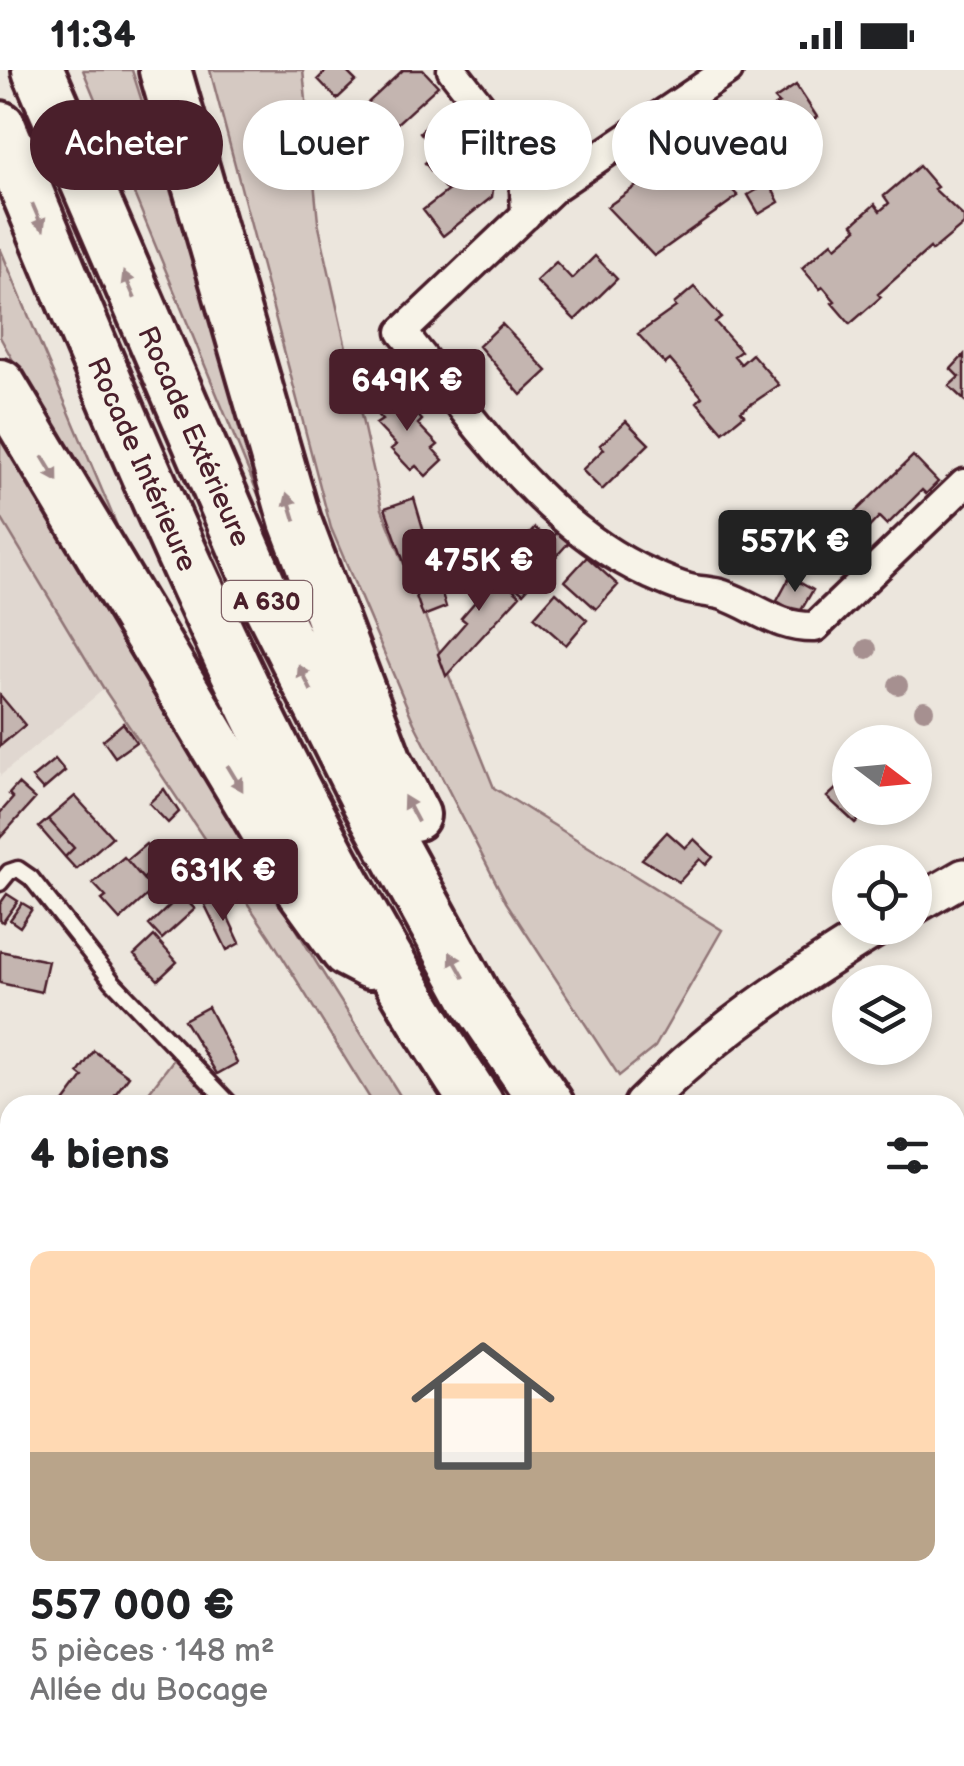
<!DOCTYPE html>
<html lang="fr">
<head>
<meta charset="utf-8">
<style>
	body { margin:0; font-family:"Balsamiq Sans",sans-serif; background:#f6f6f6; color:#202124; height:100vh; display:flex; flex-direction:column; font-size:38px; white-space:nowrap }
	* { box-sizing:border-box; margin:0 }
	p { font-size:32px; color:#757577 }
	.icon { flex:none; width:55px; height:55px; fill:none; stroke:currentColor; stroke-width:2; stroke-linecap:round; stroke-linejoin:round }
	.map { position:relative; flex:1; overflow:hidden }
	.panel { position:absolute; left:0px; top:1025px; width:965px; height:672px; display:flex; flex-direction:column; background:#fff; border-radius:30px 30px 0 0; box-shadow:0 5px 15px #0003 }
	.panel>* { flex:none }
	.hud { position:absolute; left:30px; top:30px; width:905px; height:90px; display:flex; gap:20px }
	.needle { width:65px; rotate:106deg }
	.tools { position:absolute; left:832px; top:655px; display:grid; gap:20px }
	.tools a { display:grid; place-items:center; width:100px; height:100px; border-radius:50%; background:#fff; box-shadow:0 5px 15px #0003; font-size:50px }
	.price { position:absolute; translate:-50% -85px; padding:0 22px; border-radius:10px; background:#4a1f2b; color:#fff; font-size:32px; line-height:65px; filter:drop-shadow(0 2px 5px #0008) }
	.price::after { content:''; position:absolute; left:50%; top:60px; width:30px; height:22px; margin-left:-15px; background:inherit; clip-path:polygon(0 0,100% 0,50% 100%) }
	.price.current { background:#222; color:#fff }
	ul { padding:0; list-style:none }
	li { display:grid; align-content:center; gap:20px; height:530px; padding:0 30px }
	li span { display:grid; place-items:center; height:310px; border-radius:20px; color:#555 }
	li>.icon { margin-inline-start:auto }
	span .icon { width:180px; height:180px; fill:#fffc; stroke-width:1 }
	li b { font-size:42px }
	h2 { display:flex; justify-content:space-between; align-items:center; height:120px; padding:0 30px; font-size:42px }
	.pill { padding:0 35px; border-radius:45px; background:#fff; box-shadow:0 5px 15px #0003; font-size:35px; line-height:90px }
	.pill.current { background:#4a1f2b; color:#fff }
	.status { display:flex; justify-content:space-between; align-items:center; height:70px; padding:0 50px; background:#fff; direction:ltr }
	.status svg { height:28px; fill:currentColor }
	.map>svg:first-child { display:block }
</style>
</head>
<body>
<div class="status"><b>11:34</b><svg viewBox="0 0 49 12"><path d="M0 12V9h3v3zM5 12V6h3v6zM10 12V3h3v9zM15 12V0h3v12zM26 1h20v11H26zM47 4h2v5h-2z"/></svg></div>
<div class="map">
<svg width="964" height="1696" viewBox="0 0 964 1696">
	<rect width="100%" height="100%" fill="#ece6dd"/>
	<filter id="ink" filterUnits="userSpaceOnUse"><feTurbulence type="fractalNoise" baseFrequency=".01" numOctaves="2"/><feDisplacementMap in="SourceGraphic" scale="20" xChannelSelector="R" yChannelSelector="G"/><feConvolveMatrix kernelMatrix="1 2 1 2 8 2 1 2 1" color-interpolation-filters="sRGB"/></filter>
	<g filter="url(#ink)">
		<!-- built -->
		<path fill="#e0d7d0" d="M0,446L104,619L0,706Z"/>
		<!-- green -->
		<path fill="#d5c9c2" stroke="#907476" stroke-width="2.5" d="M83,0H132L240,340L272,458Z
			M210,0H303L318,152L382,439L494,718L722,860L655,977L619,1006L506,832L414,653L331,458Z
			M0,178L155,546L0,267Z
			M0,360L316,892L406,1035H374L270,867L104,619L0,446Z
			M174,989L212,1029L207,1035H139Z
			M955,1657L964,1664V1696H622L631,1688H955Z"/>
		<!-- building -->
		<path fill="#c4b5b0" stroke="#4a1f2b" stroke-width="2.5" d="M327,0H345L356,11L337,29L318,9Z
			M403,0H423L438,16L382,67L359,41Z
			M796,15L817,47L774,76L767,67L753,75L737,52L751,42L756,49L779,33L775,29Z
			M444,39L495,104L492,127L443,166L423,140L459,112L420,62Z
			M691,77L738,126L654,186L607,137Z
			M436,83L459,112L447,121L425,93Z
			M919,96L937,117L934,119L964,147V154L932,181L930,178L878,224L881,227L850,254L832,233L835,231L823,217L820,219L802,198L832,172L836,177L857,159L853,154L875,134L880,141L887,135L889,133L884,126Z
			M769,113L779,132L759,144L748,125Z
			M595,186L617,209L575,250L536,211L556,192L572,209Z
			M694,217L721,247L715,252L741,281L734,286L741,294L752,284L779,315L741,341L744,345L723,362L697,332L702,327L670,290L665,294L638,264L676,237L674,234Z
			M502,254L547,301L521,325L479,276Z
			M964,285V330L949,316L959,307L951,299Z
			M388,322L399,333L403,329L422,350L418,354L438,375L433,379L443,390L426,406L416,396L411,400L391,379L396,375L376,354L382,350L371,338Z
			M626,351L649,374L602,420L582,400L604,379L600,375Z
			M913,386L938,412L926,424L922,420L887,455L879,447L862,465L847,450Z
			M414,428L446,537L423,546L385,438Z
			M535,458L550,471L559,460L571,470L523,523L497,500Z
			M587,487L618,515L596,539L565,511Z
			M482,492L520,525L446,606L438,584L466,552L461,548L480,526L464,511Z
			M790,507L813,520L799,544L777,531Z
			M556,522L587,550L566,575L534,547Z
			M0,625L25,655L0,676Z
			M123,653L136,672L115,687L103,670Z
			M55,689L65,701L43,720L32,708Z
			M18,714L35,729L0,768V743L13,728L9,724Z
			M840,715L845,721L850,716V738H871L855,753L827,727Z
			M164,719L179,742L168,753L149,733Z
			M75,726L112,767L76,799L65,787L74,778L48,749Z
			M48,749L74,778L65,787L39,757Z
			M667,762L685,778L694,769L713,787L706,795L700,789L679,812L642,789Z
			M146,774L162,792L143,809L127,790Z
			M124,787L153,820L120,850L102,830L106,827L93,813Z
			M7,824L18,831L3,852L0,850V834Z
			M181,825L195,839L162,869L149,855Z
			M219,828L240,873L227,880L205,835Z
			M22,833L32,839L20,857L10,850Z
			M154,866L177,892L158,910L134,885Z
			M0,881L48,891L41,922L0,913Z
			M208,937L237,993L217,1004L184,950Z
			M94,981L129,1006L107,1035H62L83,1007L78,1003Z
			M955,1040L964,1049V1092L961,1094L955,1088Z
			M10,1413V1461L0,1473V1426Z
			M455,1688H478L484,1692L498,1688H516L526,1696H448Z"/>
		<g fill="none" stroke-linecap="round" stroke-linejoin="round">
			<!-- service casing -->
			<g stroke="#4a1f2b" stroke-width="21">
				<path id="service" d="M0,813L9,802L18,799L31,808L112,911L231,1035
					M0,1645L10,1634"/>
			</g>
			<!-- minor casing -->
			<g stroke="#4a1f2b" stroke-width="35">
				<path id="minor" d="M452,0L507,70L524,97L526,145
					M728,0L555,117L402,262C475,351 543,456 650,504C662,509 674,515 686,518C698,522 711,521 723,525C757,537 777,558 815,557L964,414
					M0,1598L10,1606
					M113,1688L124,1696
					M596,1696L605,1688"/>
			</g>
			<!-- tertiary casing -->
			<g stroke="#4a1f2b" stroke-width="42">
				<path id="tertiary" d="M915,835L964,807
					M642,1035C710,965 795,908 877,858
					M256,1696L259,1688"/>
			</g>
			<!-- motorway casing -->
			<g stroke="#4a1f2b" stroke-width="58">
				<path id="motorway" d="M38,0L267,531L368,732L476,929L548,1035
					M165,0L295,451L386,691L414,745
					M0,57C140,393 276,731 478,1035
					M0,315L302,819L347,881L370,893
					M955,1498L964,1506
					M955,1579L964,1587"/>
			</g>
			<!-- service -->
			<use href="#service" stroke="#f7f3e8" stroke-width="14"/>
			<!-- minor -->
			<use href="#minor" stroke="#f7f3e8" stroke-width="28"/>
			<!-- tertiary -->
			<use href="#tertiary" stroke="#f7f3e8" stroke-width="35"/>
			<!-- motorway -->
			<use href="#motorway" stroke="#f7f3e8" stroke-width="50"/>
		</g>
		<!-- trees -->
		<g fill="#a69090">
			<circle cx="867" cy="579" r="10"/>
			<circle cx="898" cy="615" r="10"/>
			<circle cx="924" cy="640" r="10"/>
		</g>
		<!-- one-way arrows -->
		<defs><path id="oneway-solid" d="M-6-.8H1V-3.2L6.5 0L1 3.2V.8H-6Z" transform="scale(2.5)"/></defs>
		<g fill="#a0898a">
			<use href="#oneway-solid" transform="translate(38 147) rotate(67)"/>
			<use href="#oneway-solid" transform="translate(129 215) rotate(-113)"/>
			<use href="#oneway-solid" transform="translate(50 399) rotate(59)"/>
			<use href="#oneway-solid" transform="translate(291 437) rotate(-107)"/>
			<use href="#oneway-solid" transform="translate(305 608) rotate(-116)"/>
			<use href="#oneway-solid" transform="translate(235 708) rotate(59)"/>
			<use href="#oneway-solid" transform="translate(411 739) rotate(-118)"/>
			<use href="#oneway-solid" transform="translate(457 895) rotate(-119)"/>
		</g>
	</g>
	<g text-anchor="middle" stroke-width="9" stroke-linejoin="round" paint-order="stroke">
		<!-- shield labels -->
		<rect fill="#f7f3e8" stroke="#7e5f64" stroke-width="2.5" x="222" y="511" width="90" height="40" rx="8"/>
		<g font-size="25" font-weight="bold" fill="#4a1f2b">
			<text x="267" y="540">A 630</text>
		</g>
		<!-- street labels -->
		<g font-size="28" fill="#4a1f2b" stroke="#f7f3e8">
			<text transform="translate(195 366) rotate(66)" y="10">Rocade Extérieure</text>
			<text transform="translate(143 394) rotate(66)" y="10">Rocade Intérieure</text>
		</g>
	</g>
</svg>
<div class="tools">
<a><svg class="needle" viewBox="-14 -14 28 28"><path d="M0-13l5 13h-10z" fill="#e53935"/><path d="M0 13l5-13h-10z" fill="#757577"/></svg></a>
<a><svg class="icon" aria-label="locate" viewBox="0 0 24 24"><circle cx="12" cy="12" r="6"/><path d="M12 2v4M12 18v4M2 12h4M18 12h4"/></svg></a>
<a><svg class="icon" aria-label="layers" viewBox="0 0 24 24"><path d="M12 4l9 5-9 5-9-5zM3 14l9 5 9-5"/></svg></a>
</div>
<b class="price" style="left:407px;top:364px">649K €</b>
<b class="price current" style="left:795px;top:525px">557K €</b>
<b class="price" style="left:479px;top:544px">475K €</b>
<b class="price" style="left:223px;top:854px">631K €</b>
<div class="hud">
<a class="pill current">Acheter</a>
<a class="pill">Louer</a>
<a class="pill">Filtres</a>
<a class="pill">Nouveau</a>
</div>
<section class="panel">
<h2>4 biens<svg class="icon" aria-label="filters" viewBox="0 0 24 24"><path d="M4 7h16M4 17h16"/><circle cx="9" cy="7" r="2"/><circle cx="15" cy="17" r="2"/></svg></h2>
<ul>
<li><span style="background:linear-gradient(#ffd9b3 65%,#b9a48a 0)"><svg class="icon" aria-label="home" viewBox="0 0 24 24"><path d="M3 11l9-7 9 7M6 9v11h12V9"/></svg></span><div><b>557 000 €</b><p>5 pièces · 148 m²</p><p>Allée du Bocage</p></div></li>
</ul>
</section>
</div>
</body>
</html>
